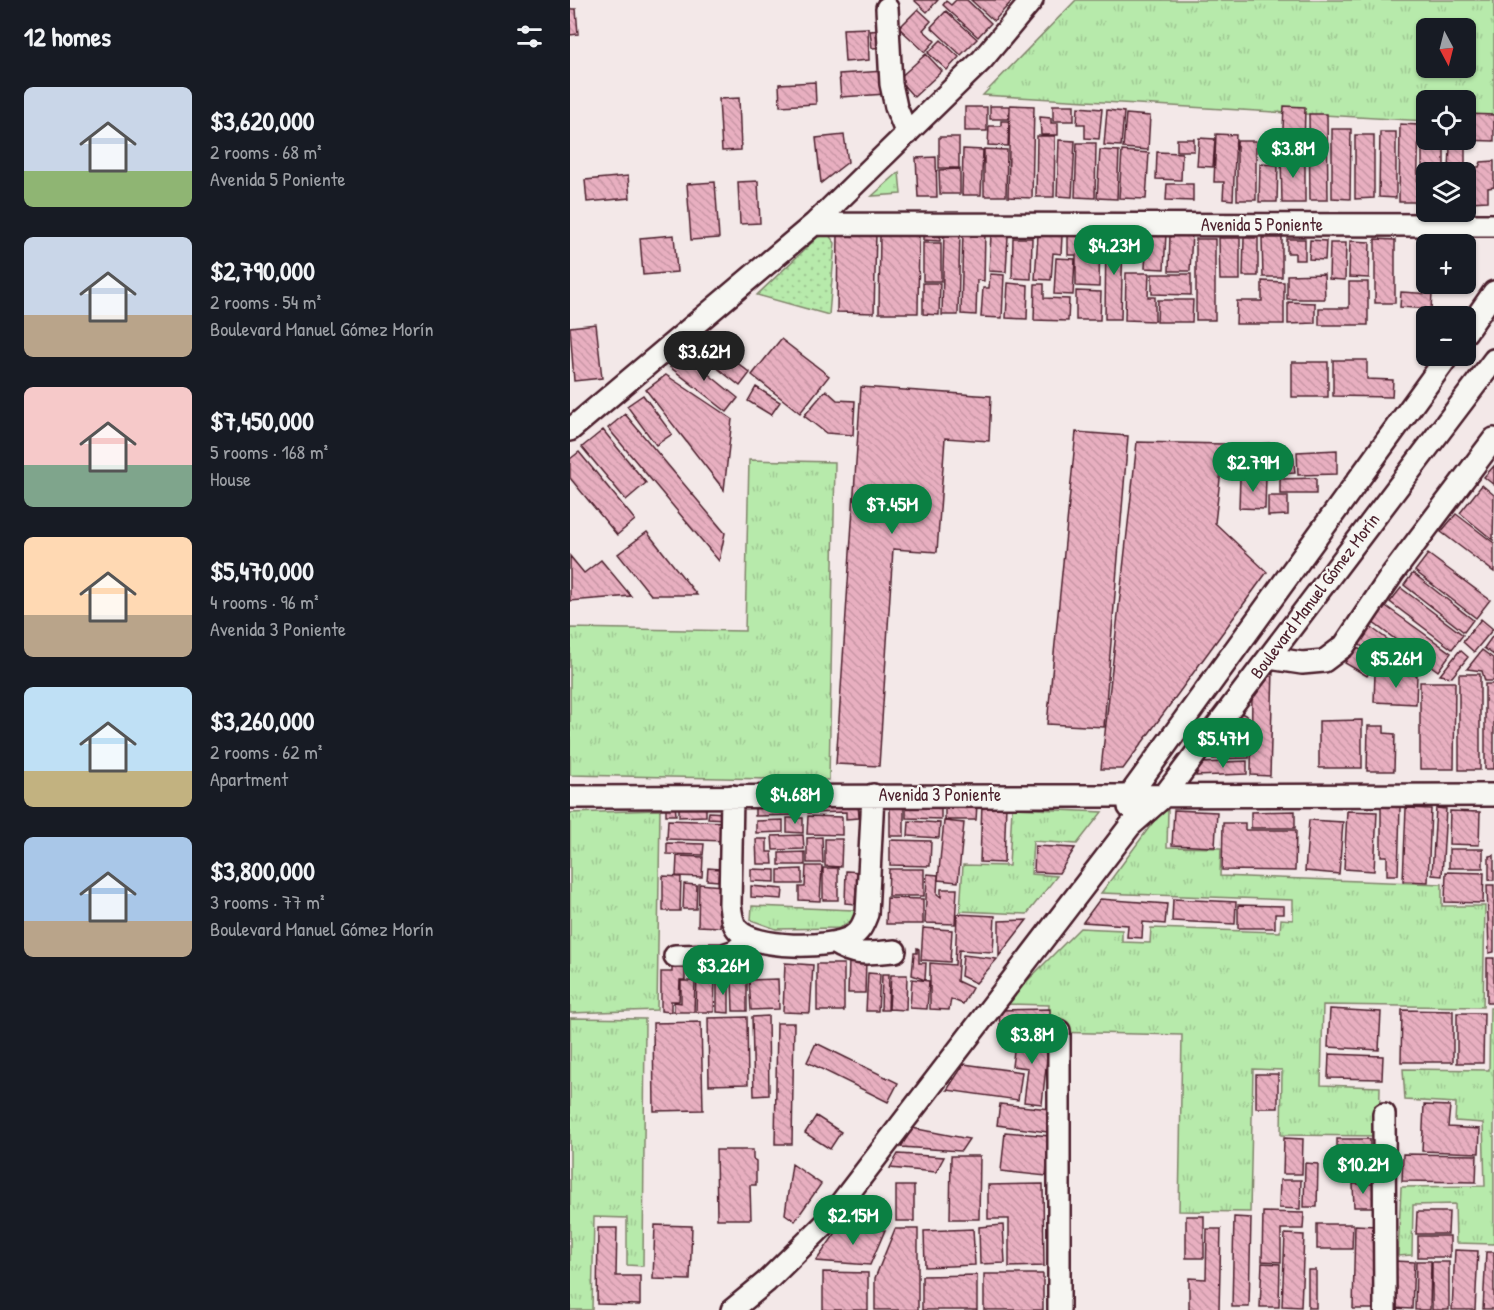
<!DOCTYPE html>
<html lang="en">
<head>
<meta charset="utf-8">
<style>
	body { margin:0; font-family:"Patrick Hand",sans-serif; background:#242831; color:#f1f3f6; height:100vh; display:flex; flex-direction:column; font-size:22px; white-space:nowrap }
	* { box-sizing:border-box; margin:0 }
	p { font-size:20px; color:#9ea1a6 }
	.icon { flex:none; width:33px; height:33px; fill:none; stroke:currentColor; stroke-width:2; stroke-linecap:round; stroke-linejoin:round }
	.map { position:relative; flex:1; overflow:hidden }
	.sheet { display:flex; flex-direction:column; background:#171b24; width:570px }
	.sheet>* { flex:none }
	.needle { width:39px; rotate:173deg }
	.controls { position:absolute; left:846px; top:18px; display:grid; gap:12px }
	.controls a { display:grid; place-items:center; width:60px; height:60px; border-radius:9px; background:#171b24; box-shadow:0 2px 4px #0004; font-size:30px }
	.price { position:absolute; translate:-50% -51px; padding:0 14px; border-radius:21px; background:#0b8043; color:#fff; font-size:20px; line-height:39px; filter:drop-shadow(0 2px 3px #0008) }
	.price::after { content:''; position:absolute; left:50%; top:36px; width:18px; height:14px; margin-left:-9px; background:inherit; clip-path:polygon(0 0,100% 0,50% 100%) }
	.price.selected { background:#222; color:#fff }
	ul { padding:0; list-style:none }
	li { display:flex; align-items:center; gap:18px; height:150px; padding:0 24px }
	li span { display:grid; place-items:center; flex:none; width:168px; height:120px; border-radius:9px; color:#555 }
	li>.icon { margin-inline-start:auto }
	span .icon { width:72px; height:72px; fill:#fffc; stroke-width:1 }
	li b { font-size:26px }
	h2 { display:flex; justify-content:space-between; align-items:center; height:72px; padding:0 24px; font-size:26px }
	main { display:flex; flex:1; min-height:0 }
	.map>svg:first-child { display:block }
</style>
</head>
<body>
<main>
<section class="sheet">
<h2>12 homes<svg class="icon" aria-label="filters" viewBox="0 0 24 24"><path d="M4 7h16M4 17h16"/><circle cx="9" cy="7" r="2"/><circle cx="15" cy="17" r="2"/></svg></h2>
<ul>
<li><span style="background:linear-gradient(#c9d6e8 70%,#8fb573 0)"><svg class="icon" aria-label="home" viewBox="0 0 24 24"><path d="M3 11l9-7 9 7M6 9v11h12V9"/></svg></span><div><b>$3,620,000</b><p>2 rooms · 68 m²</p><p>Avenida 5 Poniente</p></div></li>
<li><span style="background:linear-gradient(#c9d6e8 65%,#b9a48a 0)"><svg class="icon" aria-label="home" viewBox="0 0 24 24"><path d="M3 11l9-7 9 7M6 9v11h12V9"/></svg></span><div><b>$2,790,000</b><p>2 rooms · 54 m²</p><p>Boulevard Manuel Gómez Morín</p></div></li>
<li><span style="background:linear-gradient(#f6c9c9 65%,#7fa58c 0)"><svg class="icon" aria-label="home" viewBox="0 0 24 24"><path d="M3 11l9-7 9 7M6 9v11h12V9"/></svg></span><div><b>$7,450,000</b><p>5 rooms · 168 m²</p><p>House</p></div></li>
<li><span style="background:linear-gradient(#ffd9b3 65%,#b9a48a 0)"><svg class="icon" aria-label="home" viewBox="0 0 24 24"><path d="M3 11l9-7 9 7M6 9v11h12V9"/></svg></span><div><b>$5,470,000</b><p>4 rooms · 96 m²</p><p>Avenida 3 Poniente</p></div></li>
<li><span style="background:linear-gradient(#bfe0f5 70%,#c2b280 0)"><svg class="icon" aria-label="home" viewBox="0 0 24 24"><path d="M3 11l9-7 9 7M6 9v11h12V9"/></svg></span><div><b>$3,260,000</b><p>2 rooms · 62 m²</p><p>Apartment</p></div></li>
<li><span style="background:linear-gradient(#a9c7e8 70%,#b9a48a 0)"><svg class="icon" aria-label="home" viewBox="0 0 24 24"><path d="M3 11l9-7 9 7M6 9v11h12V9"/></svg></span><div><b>$3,800,000</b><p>3 rooms · 77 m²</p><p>Boulevard Manuel Gómez Morín</p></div></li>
</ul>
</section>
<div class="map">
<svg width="924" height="1310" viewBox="0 0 924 1310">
	<defs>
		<pattern id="grass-tufts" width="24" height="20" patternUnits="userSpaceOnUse" patternTransform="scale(1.5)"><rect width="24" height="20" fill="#b7eaab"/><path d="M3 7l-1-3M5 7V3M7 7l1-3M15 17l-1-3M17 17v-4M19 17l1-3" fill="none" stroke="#9fc893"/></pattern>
		<pattern id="park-dots" width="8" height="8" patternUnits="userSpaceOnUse" patternTransform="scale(1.5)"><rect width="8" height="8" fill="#b7eaab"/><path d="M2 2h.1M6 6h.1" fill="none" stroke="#9fc893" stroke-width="1.8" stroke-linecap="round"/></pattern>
		<pattern id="building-back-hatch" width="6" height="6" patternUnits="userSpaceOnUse" patternTransform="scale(1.5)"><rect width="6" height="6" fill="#e8afc0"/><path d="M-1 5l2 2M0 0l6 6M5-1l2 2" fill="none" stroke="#c896a5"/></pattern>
	</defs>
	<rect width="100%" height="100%" fill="#f3e8e8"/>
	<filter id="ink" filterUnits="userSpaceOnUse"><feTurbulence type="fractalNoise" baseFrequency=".0167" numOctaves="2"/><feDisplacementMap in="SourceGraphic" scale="12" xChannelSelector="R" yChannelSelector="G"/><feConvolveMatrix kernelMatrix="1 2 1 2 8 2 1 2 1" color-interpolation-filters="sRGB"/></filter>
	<g filter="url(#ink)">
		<!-- grass -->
		<path fill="url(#grass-tufts)" stroke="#80846b" stroke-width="1.5" fill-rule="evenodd" d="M506,0H924V125L896,123V100H856V121L413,95ZM856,28H896V68H856Z
			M329,172L331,194L302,196Z
			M179,460L265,462L259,780L0,775V628L175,631Z
			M442,808L532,812L507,844L463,841L461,874L487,876L457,914L390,911L393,865L439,866Z
			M90,810L87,1010L0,1013V813Z
			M592,810L598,811L597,847L651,848L650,876L872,884V906H915L913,1007L753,1005L751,1085L810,1087L809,1136L711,1135L712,1070L683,1069L680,1212L609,1211L612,1035L478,1032L479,1005L434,1004L510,928L552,930V942L580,943L581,928L710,932L711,919L723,920V900L531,893Z
			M182,906L284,910V919L269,928L206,929L181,920Z
			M920,1008H924V1244L886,1243L885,1204L843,1205L842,1255L828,1256L831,1187L915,1186L913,1123L885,1121L886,1103L835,1100L833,1069L919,1070Z
			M0,1018L75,1019L73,1266L57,1265V1218L24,1217L22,1310H0Z"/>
		<!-- park -->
		<path fill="url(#park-dots)" stroke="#80846b" stroke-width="1.5" d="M255,230L265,243L259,315L187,295Z"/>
		<!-- building -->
		<path fill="url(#building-back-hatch)" stroke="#4a1f2b" stroke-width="1.5" d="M344,0H368L357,12Z
			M386,0H397L421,23L408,37L373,5L376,1L381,5Z
			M401,0H438L441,2L424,21Z
			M0,9H6L8,34L0,35Z
			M348,9L361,21L353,30L365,41L355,52L329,28Z
			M376,11L407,39L391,55L361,27Z
			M298,28L299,60L275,62L273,29Z
			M314,30L316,47L302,48L300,31Z
			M371,40L389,57L377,70L358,53Z
			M356,54L372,71L344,97L328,79Z
			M314,71L316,94L271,97L269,74Z
			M245,82L246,104L210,106L209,84Z
			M169,98L171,150L152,151L149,99Z
			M440,105L464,106L462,198L438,197Z
			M483,105H504V121H483Z
			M420,106H439V119H420Z
			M714,106L735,107L734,151H712Z
			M395,107H417V131H395Z
			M508,107L532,109L529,139L515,138V124H507Z
			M537,110L554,112L551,146L534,145Z
			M556,114L580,116L578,150L553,148Z
			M739,114H757L758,200H740Z
			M896,114L924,115V141L893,140H896Z
			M470,117L481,118V123H488V135H471Z
			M431,121H439L438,146L418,145L419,126H431Z
			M830,124L849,125L847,202H829Z
			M852,125H856V140H874V172H856V204H852Z
			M762,129H781L780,199L762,198Z
			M810,132H826V198L809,197Z
			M646,134L666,135L663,200L653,199L654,182H644Z
			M274,135L278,162L251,183L246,138Z
			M785,135H804V198L785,199Z
			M467,136H485L484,197H466Z
			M369,137H389V168H369Z
			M629,138L645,139L643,167L627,166Z
			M607,139H624V151H607Z
			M489,140L505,141L502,197L487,196Z
			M667,141H686V200H667Z
			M507,143H526L525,198L505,197Z
			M880,145H895V172H879Z
			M393,149L413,150L411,195H392Z
			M414,149L437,150L436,196H414Z
			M530,150L549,151L547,199L527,198Z
			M552,151L579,153L576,199L549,198Z
			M587,152L612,153L611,180L586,179Z
			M711,156H735V203H712Z
			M366,157L367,197H348L346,158Z
			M924,161V187L918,188V201L899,202L898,167H909L911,162Z
			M690,164L708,165L707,202H689Z
			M390,169V194H370L369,170Z
			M58,176L60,198L17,202L15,180Z
			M188,181L190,223L170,224L168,182Z
			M145,182L149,238L121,240L117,184Z
			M597,184H623V201L596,200Z
			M353,229H371L370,241L353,240Z
			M374,230H390L388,315H372Z
			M393,230H415L414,281L407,280L406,315L391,314Z
			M498,231H530L529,287L506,286V255H498Z
			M268,232H306L304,313L267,312Z
			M310,232H349L348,313H309Z
			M577,233L596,234L594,269L575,268Z
			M600,233H622L620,271H599Z
			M536,234H553L551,319H535Z
			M104,235L107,272L73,275L70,238Z
			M421,235L438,236L436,272L419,271Z
			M468,235L492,236L491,254L483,253L481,280L465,279Z
			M443,238H462L461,279L442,278Z
			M649,238H670V280H650Z
			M674,238H688V276H673Z
			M692,238H712V277H693Z
			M626,239H645V320H626Z
			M717,239H735V260H725V253H717Z
			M805,239L825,240V303H805Z
			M858,239H882V244H858Z
			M740,240L756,241L755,260L739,259Z
			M780,241L800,242L799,278L779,277Z
			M353,243H371V281H353Z
			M760,243H776L775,280L759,279Z
			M486,258L505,259L503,295L484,294Z
			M556,273H579L578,297H585V321L555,320Z
			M420,274L434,275L432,318L411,317L413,288H419Z
			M582,274H621V295L582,294Z
			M754,274L755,299H717V275Z
			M692,281L714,282V324H666L667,301H692Z
			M779,282H798V325H749V308H779Z
			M353,283H370L369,315L353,314Z
			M438,283L458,285L457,319L436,318Z
			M465,284H474V298L499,299L498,321L464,320Z
			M506,291L531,292L530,320H506Z
			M831,292L862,294L861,309L830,307Z
			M588,300H623L622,322H587Z
			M718,302L745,303V323L718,324Z
			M26,324L32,378L4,381L0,327Z
			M136,338L180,373L170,386L126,351Z
			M211,339L259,376L230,413L182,375Z
			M111,352L168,398L157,412L100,367Z
			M763,360H797V379L823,380L822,397L763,396Z
			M722,362H758V397H722Z
			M96,375L162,419L154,490L76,390Z
			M186,387L210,402L201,415L178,401Z
			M291,387L421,396L419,441L375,438L367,552L323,549L309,766L266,764Z
			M256,390L267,400L285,401L283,435L256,433L234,416Z
			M73,395L102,434L86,445L57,406Z
			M55,414L155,533L149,561L38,428Z
			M33,430L76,483L56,500L12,447Z
			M506,432L558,436L534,727L477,724Z
			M567,442L654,444L645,523L697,572L553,769H531Z
			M703,443L705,474L690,475L688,444Z
			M767,450V474L728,475L727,452Z
			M9,452L65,520L47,535L0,478V459Z
			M723,453L725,473L707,474L705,454Z
			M924,466V485L914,477Z
			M670,476L696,477L695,509L669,508Z
			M746,478V494H710V479Z
			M912,485L924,495L923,540L890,513Z
			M698,496H718V515L698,516Z
			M886,514L924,543V572L871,532Z
			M77,532L127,595H81L48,554Z
			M858,554L920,600L906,618L845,571Z
			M0,556L14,573L31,560L61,596L0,601Z
			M843,573L903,620L894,632L834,585Z
			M831,588L893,635L882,649L820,602Z
			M810,602L881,653L868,671L798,619Z
			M911,619L923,629L904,652L893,642Z
			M799,626L836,653L824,669L787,643Z
			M924,634V655L914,648Z
			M785,647L807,658L797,676L775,663Z
			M890,650L898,657L882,677L870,675Z
			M912,650L924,659V681H915L912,671L897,669Z
			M703,669L700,776L681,775L682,694Z
			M805,673L847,675L846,704L804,702Z
			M889,674H910V770H889Z
			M850,682H885L884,769H850Z
			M915,684H924V769H915Z
			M669,712L679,717V758L643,759Z
			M792,720V768H749V721Z
			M798,726H814V733L825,734L824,771H797Z
			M677,761V774L626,776L631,763Z
			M288,801L289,818L276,819V812L238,813L237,803Z
			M136,803V816L109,817V804Z
			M336,803L371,804V819L336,818Z
			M375,803L407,805L406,820H375Z
			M412,803L436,804L434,863L410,862Z
			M96,804H105L106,815H96Z
			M228,804V815L185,816V805Z
			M320,805H334V836H320Z
			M811,806L830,807L828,875H817V856H811Z
			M836,808L861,809L858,882L833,881Z
			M866,808L876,809L872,876L862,875Z
			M604,810L647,812L645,847L602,845Z
			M725,811V828H681V812Z
			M777,811L807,812L804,871L774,869Z
			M880,811L910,812L909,845L879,844Z
			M139,812L156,813L155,819L138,818Z
			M238,816L272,817V835L237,834Z
			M217,818H233V833L217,832Z
			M98,820L156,822L155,841L97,839Z
			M213,820V832L186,833V821Z
			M739,820L773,822L769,874L735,871Z
			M339,821L370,823L369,838L338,836Z
			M374,821L394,823L388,882L368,880Z
			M653,823H675V830H726L725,871L652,870Z
			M233,835L234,849L203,850L202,836Z
			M252,837L253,863H237V838Z
			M186,839H197V852H202L203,864H187Z
			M255,839H272L271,867L255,866Z
			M320,840L361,841L360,866L320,865Z
			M97,843L134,844L133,855L97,854Z
			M465,846L505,848L489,873L464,872Z
			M879,849H913V868H879Z
			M235,852V865H209V853Z
			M924,855V880H919V856Z
			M107,856L133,857L132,877L106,876Z
			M236,866H252L250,901L229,900V887H235Z
			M138,868L149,869L148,881L137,880Z
			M253,868H268V900H253Z
			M181,869L205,870V882L181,881Z
			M232,869V884H208V870Z
			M319,869H354V896H318Z
			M276,871L291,872V889L286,888L285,904L275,903Z
			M876,872L914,873L913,903L875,902Z
			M357,874L368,875L367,894L371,897V889H387L385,924L355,923Z
			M93,876L111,877L110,911H93Z
			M114,884L127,885L126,909H113Z
			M129,884L152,886L150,927L128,926Z
			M917,885H924V952L919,953Z
			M181,886L213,889L212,899L181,897Z
			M317,898L353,899V924H316Z
			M530,899L597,904L595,924L573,922L572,938L557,937L558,925L513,922Z
			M603,899L666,902L665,924L602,921Z
			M668,905L714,906V914H705V928H668Z
			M387,914L425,916L423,952L389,950L387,981L402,988L393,1004L381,999L379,1010L360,1009V963L385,965Z
			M457,920L429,956V921Z
			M353,928L382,930L380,962L351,960Z
			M347,948L349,949V963H356L355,980L342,975L344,953H347Z
			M393,955L427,959L406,983L391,976Z
			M917,958H924V1003H917Z
			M102,960L115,961V980H110L109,1001H101V1012L91,1011V972H102Z
			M279,960H296L295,993H278Z
			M215,963L243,965L240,1013L213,1012Z
			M247,964H274V1011H247Z
			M298,973L310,974L308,1011H296Z
			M312,974H319L318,1010H311Z
			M127,975L145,976L144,1012H126Z
			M321,975H337L336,1010L319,1009Z
			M208,979L209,1009L181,1010L179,980Z
			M342,979L359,981L357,1009L340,1008Z
			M147,980H159V1013L147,1012Z
			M111,981H125L124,1012H104V1002L111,1003Z
			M162,981H177V1011H163Z
			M480,1009V1033H463V1026L430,1027L429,1010Z
			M760,1009L811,1012L809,1050L758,1047Z
			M832,1010L883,1011V1062H831Z
			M887,1013H914L913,1063H887Z
			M198,1016L199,1095L184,1096L182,1017Z
			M177,1017L178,1084L139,1085L138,1018Z
			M131,1022L133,1110L84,1111L83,1023Z
			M207,1023H224L222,1144H205Z
			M446,1036L479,1039L472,1104L454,1102L458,1068L442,1066Z
			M246,1043L328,1083L318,1102L237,1062Z
			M759,1054L813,1056L812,1079L758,1078Z
			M394,1064L452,1072L448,1100L377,1090Z
			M686,1074H708V1108H686Z
			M430,1104L480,1109L477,1132L427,1125Z
			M854,1105L880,1106L878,1127L910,1129L909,1153L852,1151Z
			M246,1116L271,1132L260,1149L235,1133Z
			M342,1128L399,1139L391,1151L331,1147Z
			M435,1132L480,1136L476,1176L431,1171Z
			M714,1138L733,1139L732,1174H713Z
			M767,1139H800V1156L767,1155Z
			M146,1150H183V1159L186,1161V1185H180L181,1219H147Z
			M328,1154L374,1157L366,1172L320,1168Z
			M833,1154L907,1155L906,1182L832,1181Z
			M381,1156H410L409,1219H380Z
			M735,1163L748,1164L747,1207H734Z
			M222,1164L251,1184L225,1221L215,1214Z
			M710,1180H731L730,1209L709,1208Z
			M473,1184L474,1266L439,1267V1219H418V1185Z
			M783,1184H803V1207H784Z
			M326,1186H344V1221H326Z
			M693,1212L734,1213L733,1229H711V1262L692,1261Z
			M847,1212H879L878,1234H846Z
			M616,1216H634V1258H616Z
			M664,1217L681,1218L679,1307H662Z
			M272,1224L315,1230L300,1265L246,1261Z
			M747,1224H783L782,1249H747Z
			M85,1225L122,1226L120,1280L83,1279Z
			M433,1225L435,1263L410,1264L409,1227Z
			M785,1225L805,1226L803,1309H783Z
			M28,1228H47L46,1276H70V1305L27,1304Z
			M325,1229H348V1310H305V1278Z
			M403,1229L405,1265L355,1267L354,1231Z
			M637,1229H651L649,1310H619V1278L636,1279Z
			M715,1234L734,1235L731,1307L712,1306Z
			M848,1236H880V1257H848Z
			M885,1250L908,1251L905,1310H882Z
			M916,1252H924V1309H913Z
			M825,1261L844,1262L842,1309L823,1308Z
			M846,1261H861L860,1310H845Z
			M862,1262H879V1310H862Z
			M692,1263L710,1264L709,1307H690Z
			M738,1270H746V1308H738Z
			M253,1272L298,1273V1310H253Z
			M414,1274H473V1310H414Z
			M407,1275V1310H352V1276Z"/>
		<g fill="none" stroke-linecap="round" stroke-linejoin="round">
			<!-- minor casing -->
			<g stroke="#4a1f2b" stroke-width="26">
				<path id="minor" d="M317,8L321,84L326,107L337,134
					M244,224L924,225
					M896,332L924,292
					M0,430L244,224L412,60L462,0
					M699,658L732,663L754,661L774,646L823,573L924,439
					M162,796L160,904C161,913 162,924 168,930C185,949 260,949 281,937C291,931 293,924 297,914L303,795
					M0,797L924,795
					M559,807V796L878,356
					M264,943C286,957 300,953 325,951
					M105,956L153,955L165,951L179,939
					M814,1114L815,1310
					M162,1310L196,1282L255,1224L560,826L593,797L924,360
					M489,1310V1031"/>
			</g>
			<!-- minor -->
			<use href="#minor" stroke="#f6f6f2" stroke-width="21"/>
		</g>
	</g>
	<g text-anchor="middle" stroke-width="4.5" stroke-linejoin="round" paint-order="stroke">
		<!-- street labels -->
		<g font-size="18" fill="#4a1f2b" stroke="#f6f6f2">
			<text x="692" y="231">Avenida 5 Poniente</text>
			<text transform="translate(745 596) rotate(-53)" y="6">Boulevard Manuel Gómez Morín</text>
			<text x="370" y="801">Avenida 3 Poniente</text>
		</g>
	</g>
</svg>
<div class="controls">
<a><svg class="needle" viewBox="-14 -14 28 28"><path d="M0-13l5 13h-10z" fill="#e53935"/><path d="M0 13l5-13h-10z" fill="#9ea1a6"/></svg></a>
<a><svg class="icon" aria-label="locate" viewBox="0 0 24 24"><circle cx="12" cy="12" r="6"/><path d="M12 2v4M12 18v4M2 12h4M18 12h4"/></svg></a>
<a><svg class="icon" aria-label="layers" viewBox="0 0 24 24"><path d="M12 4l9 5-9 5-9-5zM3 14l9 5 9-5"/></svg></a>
<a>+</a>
<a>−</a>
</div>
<b class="price" style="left:723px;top:179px">$3.8M</b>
<b class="price" style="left:544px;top:276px">$4.23M</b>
<b class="price selected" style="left:134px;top:382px">$3.62M</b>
<b class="price" style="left:683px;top:493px">$2.79M</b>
<b class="price" style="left:322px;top:535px">$7.45M</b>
<b class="price" style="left:826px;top:689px">$5.26M</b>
<b class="price" style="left:653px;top:769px">$5.47M</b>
<b class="price" style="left:225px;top:825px">$4.68M</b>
<b class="price" style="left:153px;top:996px">$3.26M</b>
<b class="price" style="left:462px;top:1065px">$3.8M</b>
<b class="price" style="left:793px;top:1195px">$10.2M</b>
<b class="price" style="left:283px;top:1246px">$2.15M</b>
</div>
</main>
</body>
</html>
